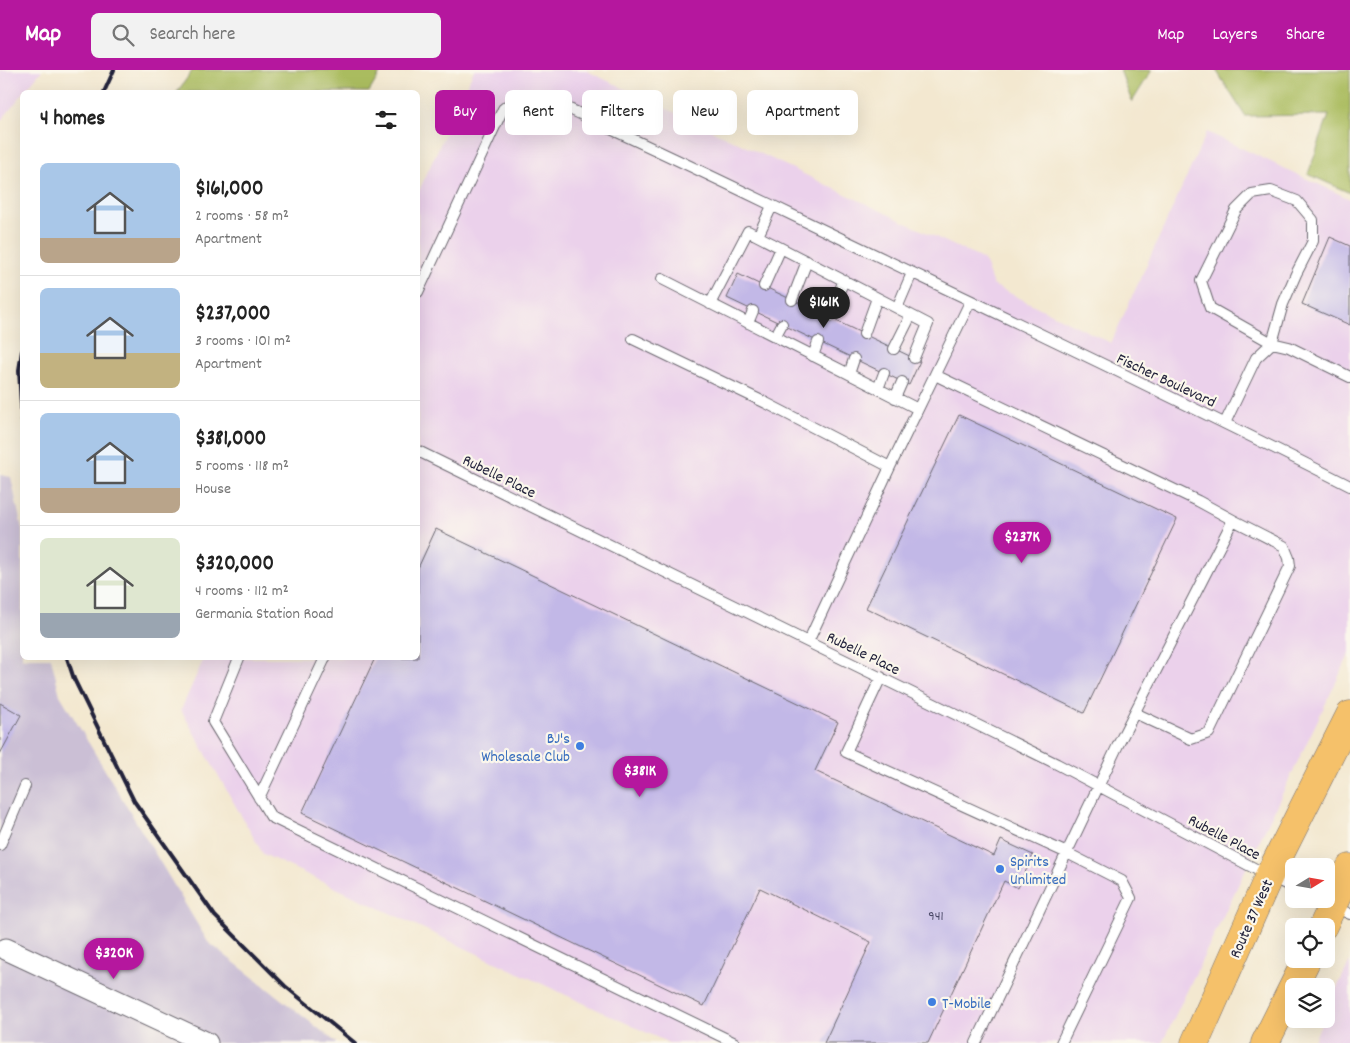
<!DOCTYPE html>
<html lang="en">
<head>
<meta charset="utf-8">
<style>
	body { margin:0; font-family:Dekko,sans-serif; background:#f2f2f2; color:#222; height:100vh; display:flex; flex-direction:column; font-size:19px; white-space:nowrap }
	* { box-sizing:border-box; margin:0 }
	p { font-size:16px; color:#767676 }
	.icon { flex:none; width:28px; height:28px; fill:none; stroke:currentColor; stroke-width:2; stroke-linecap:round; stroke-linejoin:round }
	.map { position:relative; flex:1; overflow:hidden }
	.side { position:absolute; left:20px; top:20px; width:400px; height:570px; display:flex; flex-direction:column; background:#fff; border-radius:8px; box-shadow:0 5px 20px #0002 }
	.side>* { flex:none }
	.hud { position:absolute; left:435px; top:20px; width:475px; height:45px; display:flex; gap:10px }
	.needle { width:32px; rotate:79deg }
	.buttons { position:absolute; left:1285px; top:788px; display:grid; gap:10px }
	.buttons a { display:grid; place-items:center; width:50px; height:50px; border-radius:8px; background:#fff; box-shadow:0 5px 20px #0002; font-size:25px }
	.price { position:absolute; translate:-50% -42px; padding:0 11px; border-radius:18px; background:#b5179e; color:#fff; font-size:16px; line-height:32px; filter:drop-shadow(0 1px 2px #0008) }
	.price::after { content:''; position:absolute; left:50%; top:30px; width:15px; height:11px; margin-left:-8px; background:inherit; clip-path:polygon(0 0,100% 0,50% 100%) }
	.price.active { background:#222; color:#fff }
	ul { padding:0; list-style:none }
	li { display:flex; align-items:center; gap:15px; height:125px; padding:0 20px }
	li+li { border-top:1px solid #e0e0e0 }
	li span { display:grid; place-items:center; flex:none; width:140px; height:100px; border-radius:8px; color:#555 }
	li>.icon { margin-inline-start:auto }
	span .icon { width:60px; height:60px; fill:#fffc; stroke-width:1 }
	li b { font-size:21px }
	h2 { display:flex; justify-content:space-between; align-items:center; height:60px; padding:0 20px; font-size:21px }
	.tag { padding:0 18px; border-radius:8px; background:#fff; box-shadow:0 5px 20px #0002; font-size:18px; line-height:45px }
	.tag.active { background:#b5179e; color:#fff }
	header { display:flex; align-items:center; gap:30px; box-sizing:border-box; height:70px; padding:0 25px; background:#b5179e; color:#fff }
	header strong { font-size:24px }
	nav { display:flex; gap:28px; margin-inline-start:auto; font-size:18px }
	.search { width:350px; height:45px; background:#f2f2f2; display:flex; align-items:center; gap:12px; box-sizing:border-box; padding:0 18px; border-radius:8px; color:#767676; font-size:19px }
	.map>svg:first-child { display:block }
</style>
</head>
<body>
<header>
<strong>Map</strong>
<div class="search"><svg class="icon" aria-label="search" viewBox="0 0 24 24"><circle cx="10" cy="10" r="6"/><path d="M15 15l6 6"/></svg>Search here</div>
<nav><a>Map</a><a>Layers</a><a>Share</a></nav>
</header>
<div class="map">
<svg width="1350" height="973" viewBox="0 0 1350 973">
	<rect width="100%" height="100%" fill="#fbf7ec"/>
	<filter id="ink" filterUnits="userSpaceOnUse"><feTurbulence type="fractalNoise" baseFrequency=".02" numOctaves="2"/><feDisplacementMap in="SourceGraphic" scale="10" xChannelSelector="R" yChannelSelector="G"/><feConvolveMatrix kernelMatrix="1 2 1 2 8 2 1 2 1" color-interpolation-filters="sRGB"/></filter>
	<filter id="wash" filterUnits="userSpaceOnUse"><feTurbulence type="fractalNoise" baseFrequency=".0096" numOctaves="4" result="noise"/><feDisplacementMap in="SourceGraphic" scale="20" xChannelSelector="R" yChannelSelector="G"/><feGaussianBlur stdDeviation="1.12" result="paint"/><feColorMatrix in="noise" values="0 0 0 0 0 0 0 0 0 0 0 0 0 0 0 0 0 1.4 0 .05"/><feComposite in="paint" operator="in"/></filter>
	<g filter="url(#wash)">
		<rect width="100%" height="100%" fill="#f3e8d0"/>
		<!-- built -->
		<path fill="#ebd1eb" d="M0,0H42L0,52Z
			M474,0H585L984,190L993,215L1111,273L1207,62L1350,129V583L1162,973H669L263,784L181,640L204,588H418V123Z
			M1350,891V973H1313L1323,949H1326V941L1329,934Z"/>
		<!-- industrial -->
		<path fill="#cbbfd5" d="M0,405L11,407L22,459V588H51L60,625L208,872L337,973H0Z"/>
		<!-- green -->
		<path fill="#aabc5f" stroke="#666f4d" d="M193,0H382L369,22H177Z
			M1120,0H1152L1132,32Z
			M1216,0H1350V123L1308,104L1329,45L1245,46Z"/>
		<g id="blocks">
			<!-- building -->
			<path fill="#c2b8e7" d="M1330,167L1350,176V255L1302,234Z
				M738,204L920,291L909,315L727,228Z
				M959,345L1177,449L1084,643L866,538Z
				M436,459L838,652L815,701L994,786L1001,770L1033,785L1018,818L1004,811L928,973H824L871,872L760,818L704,936L302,743L375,588H418V498Z
				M0,633L21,645L0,684Z"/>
		</g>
	</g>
	<g filter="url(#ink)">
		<use href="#blocks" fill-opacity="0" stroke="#6b676f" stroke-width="1"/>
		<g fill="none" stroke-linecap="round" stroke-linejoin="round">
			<!-- lane casing -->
			<g stroke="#6b676f" stroke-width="12">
				<path id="lane" d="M1271,121L1297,131L1313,150V171L1296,204L1283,234L1272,273L1210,238L1201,211L1236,140L1252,124Z
					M758,166L772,136
					M662,209L918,339
					M764,216L781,178
					M418,222L503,39C515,28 525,26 541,30C567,35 591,50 615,61C674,88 732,116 790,144C977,234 1165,322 1350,416
					M792,230L807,191
					M710,234L748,161L928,254L914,288
					M897,238L912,203
					M829,247L844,210
					M748,253L753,241
					M864,264L877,228
					M775,267L782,254
					M633,269L766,333L890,397
					M894,279L911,245
					M813,286L818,272
					M849,304L854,289
					M935,305L1198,431L1233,450
					M878,319L884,303
					M895,328L902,312
					M1225,353L1256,288L1272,273L1289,277L1350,307
					M418,381L1057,694L1269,806L1294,818
					M808,572L890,397L970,232
					M239,588L213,652L271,747L735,973
					M881,607L846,682L1067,783L1122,811L1131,828L1061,973
					M259,728L325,588
					M0,775L25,716
					M1317,829L1350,844
					M976,973L1118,675L1233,450L1284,476L1289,488L1290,496L1209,663L1191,669L1135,643"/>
			</g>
			<!-- street casing -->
			<g stroke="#6b676f" stroke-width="23">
				<path id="street" d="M6,879L207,973"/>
			</g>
			<!-- highway casing -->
			<g stroke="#6b676f" stroke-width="29">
				<path id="highway" d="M1323,856L1350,798
					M1195,973L1269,806L1350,645
					M1265,973L1307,889"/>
			</g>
			<!-- lane -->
			<use href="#lane" stroke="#fff" stroke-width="10"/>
			<!-- street -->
			<use href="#street" stroke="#fff" stroke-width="21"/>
			<!-- highway -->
			<use href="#highway" stroke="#f5c16b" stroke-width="28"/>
			<!-- rail -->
			<path stroke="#22223b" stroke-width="4" d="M104,22L114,0
				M22,281L19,300L22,352
				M67,588L74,609L134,731L215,846L285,916L355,973"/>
		</g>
	</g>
	<!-- markers -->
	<g fill="#3f7fe0" stroke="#fbf7ec" stroke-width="2">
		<circle cx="580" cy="676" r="5"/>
		<circle cx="1000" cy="799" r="5"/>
		<circle cx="932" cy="932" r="5"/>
	</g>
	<g text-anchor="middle" stroke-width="4.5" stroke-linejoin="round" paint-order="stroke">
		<!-- number labels -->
		<g font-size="14" fill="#4a4866">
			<text x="936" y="850">941</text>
		</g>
		<!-- street labels -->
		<g font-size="16" fill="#22223b" stroke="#fbf7ec">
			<text transform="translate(1167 309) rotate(25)" y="6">Fischer Boulevard</text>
			<text transform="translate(500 405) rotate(26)" y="6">Rubelle Place</text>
			<text transform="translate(864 582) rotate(26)" y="6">Rubelle Place</text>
			<text transform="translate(1225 766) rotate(28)" y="6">Rubelle Place</text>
			<text transform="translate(1250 848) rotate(-66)" y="6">Route 37 West</text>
		</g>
		<!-- shop labels -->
		<g font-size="16" fill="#366cbe" stroke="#fbf7ec" text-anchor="start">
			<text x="570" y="673" text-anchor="end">BJ's<tspan x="570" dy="18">Wholesale Club</tspan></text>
			<text x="1010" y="796">Spirits<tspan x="1010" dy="18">Unlimited</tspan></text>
			<text x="942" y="938">T-Mobile</text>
		</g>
	</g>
</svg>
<div class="buttons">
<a><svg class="needle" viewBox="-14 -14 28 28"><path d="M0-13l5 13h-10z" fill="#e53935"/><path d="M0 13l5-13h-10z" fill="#767676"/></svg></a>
<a><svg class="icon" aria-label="locate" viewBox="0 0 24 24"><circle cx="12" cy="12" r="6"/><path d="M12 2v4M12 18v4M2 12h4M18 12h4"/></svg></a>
<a><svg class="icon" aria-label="layers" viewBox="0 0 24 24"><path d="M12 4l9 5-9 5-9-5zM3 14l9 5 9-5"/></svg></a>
</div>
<b class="price active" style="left:824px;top:259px">$161K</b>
<b class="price" style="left:1022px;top:494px">$237K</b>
<b class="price" style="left:640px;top:728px">$381K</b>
<b class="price" style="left:114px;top:910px">$320K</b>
<div class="hud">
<a class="tag active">Buy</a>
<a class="tag">Rent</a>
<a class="tag">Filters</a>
<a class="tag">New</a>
<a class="tag">Apartment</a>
</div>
<section class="side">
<h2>4 homes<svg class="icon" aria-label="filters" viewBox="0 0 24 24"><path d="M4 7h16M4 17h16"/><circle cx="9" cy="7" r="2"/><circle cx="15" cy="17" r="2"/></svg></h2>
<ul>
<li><span style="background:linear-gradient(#a9c7e8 75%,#b9a48a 0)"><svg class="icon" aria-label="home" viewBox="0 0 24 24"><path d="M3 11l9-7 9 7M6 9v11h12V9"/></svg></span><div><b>$161,000</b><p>2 rooms · 58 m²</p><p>Apartment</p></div></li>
<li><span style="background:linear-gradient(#a9c7e8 65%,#c2b280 0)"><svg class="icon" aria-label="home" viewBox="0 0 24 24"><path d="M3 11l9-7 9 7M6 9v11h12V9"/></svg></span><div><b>$237,000</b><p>3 rooms · 101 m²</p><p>Apartment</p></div></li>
<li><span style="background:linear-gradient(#a9c7e8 75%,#b9a48a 0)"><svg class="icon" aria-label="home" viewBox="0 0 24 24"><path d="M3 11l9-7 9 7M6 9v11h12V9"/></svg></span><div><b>$381,000</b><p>5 rooms · 118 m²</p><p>House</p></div></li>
<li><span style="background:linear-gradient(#dfe7d0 75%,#9aa5b1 0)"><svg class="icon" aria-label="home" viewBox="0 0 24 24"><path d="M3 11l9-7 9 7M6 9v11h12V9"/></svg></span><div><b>$320,000</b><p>4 rooms · 112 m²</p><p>Germania Station Road</p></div></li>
</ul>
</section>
</div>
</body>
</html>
